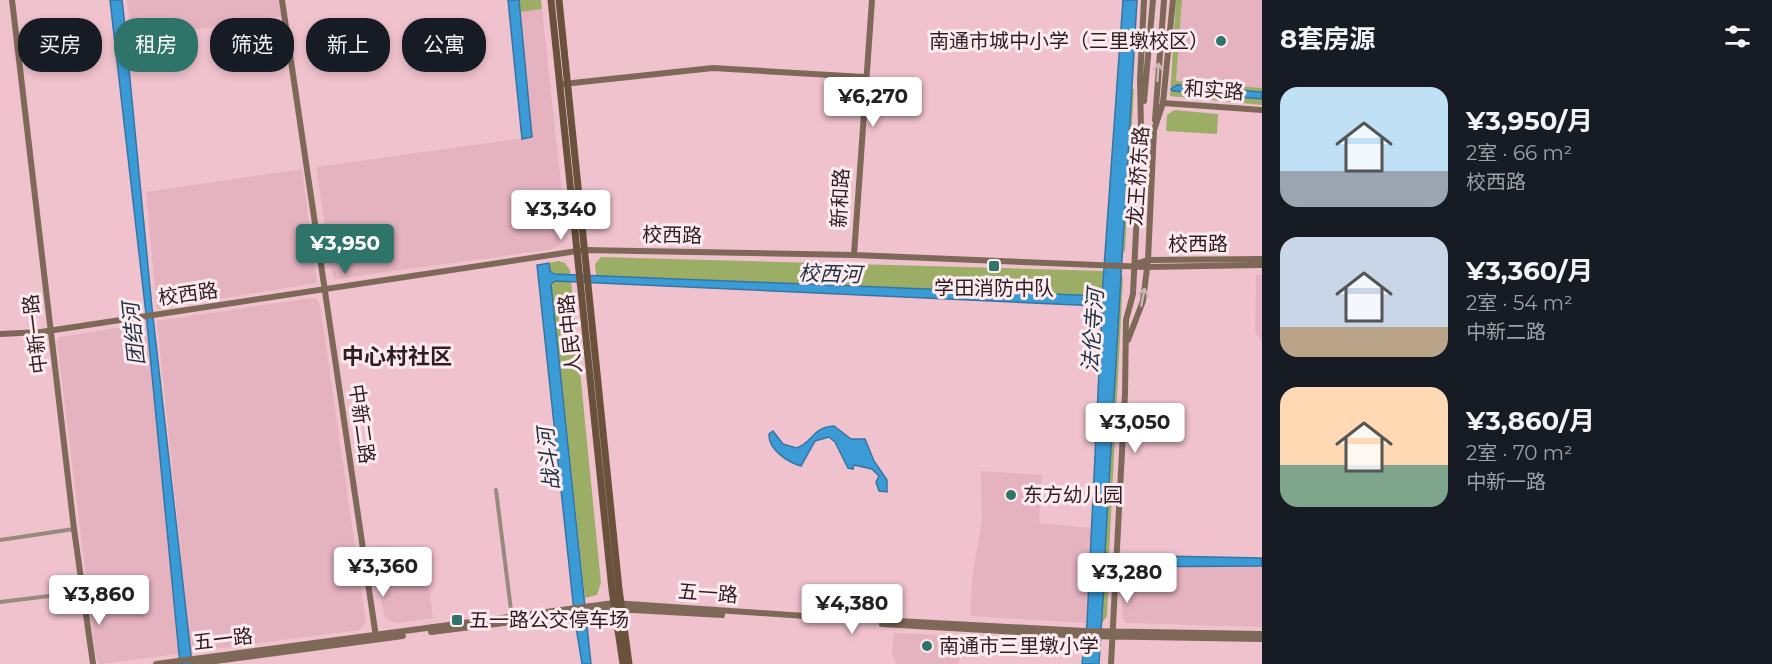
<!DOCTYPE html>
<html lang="zh">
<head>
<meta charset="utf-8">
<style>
	body { margin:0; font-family:Montserrat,"Noto Sans SC",sans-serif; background:#20242c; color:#f1f3f6; height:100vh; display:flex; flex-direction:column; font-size:22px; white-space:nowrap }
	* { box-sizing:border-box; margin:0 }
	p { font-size:20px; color:#9ea1a6 }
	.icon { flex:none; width:33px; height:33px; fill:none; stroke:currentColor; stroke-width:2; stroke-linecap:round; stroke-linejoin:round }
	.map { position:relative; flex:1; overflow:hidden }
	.panel { display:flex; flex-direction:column; background:#171b24; width:510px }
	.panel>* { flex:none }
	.banner { position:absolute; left:18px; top:18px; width:570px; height:54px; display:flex; gap:12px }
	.price { position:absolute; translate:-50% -51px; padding:0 14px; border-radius:6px; background:#fff; color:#222; font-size:20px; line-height:39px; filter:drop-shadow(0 2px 3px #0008) }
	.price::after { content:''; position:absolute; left:50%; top:36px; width:18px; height:14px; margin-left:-9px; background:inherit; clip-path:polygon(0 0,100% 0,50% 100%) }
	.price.on { background:#2f7468; color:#fff }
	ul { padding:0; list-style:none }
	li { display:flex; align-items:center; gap:18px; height:150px; padding:0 18px }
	li span { display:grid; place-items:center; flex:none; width:168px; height:120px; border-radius:18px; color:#555 }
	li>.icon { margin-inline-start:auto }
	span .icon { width:72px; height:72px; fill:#fffc; stroke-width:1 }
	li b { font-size:26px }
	h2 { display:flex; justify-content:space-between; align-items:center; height:72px; padding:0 18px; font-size:26px }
	.tag { padding:0 21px; border-radius:24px; background:#171b24; box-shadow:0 3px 9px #0003; font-size:21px; line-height:54px }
	.tag.on { background:#2f7468; color:#fff }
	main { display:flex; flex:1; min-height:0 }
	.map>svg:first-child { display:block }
</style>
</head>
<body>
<main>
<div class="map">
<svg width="1262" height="664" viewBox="0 0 1262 664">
	<rect width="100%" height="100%" fill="#f0c2ce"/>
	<!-- built -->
	<path fill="#e5b2c0" d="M127,0H281L284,16L132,39Z
		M1182,0H1262V88L1176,81Z
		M542,9L566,231L560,245L553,249L336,279L333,277L316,167L532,137L520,12Z
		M302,169L317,283L157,309L146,192Z
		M1262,274V341L1255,333L1256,275Z
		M311,298H316L320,305L366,622L360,630L191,652L157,321Z
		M147,323L179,654L100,664L96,658L57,341L60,337Z
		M981,471L1042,475L1039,523L1092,528L1087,623L970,616L973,571L982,519Z
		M373,546L424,547L433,618L397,623L390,621L384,615Z
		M1124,565L1262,566V627L1126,623L1122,618Z
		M894,633L961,636L959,664H897L892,656Z"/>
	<!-- green -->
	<path fill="#9cae66" d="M519,0H541L542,9L520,12Z
		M1176,0H1182L1176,81L1262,88V105L1170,96Z
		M1134,89L1125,251L1121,255L1130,91Z
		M1174,110L1218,114L1217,134L1166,131L1167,115Z
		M601,257L1105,271L1101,297L596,276L595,264Z
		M558,261L565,263L570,270L601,583L597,595L585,598L549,263Z
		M1120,273L1123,278L1109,555L1105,552Z
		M1109,565L1107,616L1102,623L1104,567Z"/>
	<!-- water -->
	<path fill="#3b9bd7" stroke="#3775a1" stroke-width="1.5" d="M110,0H122L124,17L152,308L192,664H180L147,323Z
		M508,0H519L532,137L522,139Z
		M1123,0H1137L1105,552L1110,555L1262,558V566L1105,567L1099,664H1082L1087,623L1102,309L1099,306L555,281L551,284L591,664H582L575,621L537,265L549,263L550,271L554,274L1102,296Z
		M1177,85L1262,92V99L1173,91L1171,89Z
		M834,426L851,439H865L874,461L887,480V492L879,491L876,482L879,476L872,469L854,465L853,469L848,468L835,442L829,437L815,441L801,466C787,462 768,449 769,434L773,431L783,444L796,448C813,443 812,427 834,426Z"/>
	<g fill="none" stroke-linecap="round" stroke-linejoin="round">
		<!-- street -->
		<path stroke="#998a7f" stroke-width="4" d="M496,490L512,618
			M0,540L74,529
			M0,602L82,592"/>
		<!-- secondary -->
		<path stroke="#7e6958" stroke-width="6" d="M12,0L74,529L93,664
			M282,0L376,637
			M563,84L713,68L864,77
			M1144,101L1153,0
			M1163,103L1262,110
			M1155,120L1164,0
			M854,255L872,0
			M1135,264L1148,260L1262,259
			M0,334L41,332L584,250L854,255L1147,267L1262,265
			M1128,340L1143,301L1148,260L1154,130L1163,103L1173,0
			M882,624L1084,636L1262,639
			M431,632L615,609L722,615
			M156,664L614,603L805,616L1085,631L1262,634
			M193,664L403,636
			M1111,664L1125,394L1126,320L1133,294L1141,128L1140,80L1144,0"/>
		<!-- primary -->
		<path stroke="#6a513c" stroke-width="7" d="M551,0L612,590L623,664
			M559,0L619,589L629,664"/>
	</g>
	<!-- one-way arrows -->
	<defs><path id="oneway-shaft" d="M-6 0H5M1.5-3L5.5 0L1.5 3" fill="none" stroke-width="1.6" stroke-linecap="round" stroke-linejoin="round" transform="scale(1.5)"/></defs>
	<g stroke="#cbb7b3">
		<use href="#oneway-shaft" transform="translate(1158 72) rotate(-86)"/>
		<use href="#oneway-shaft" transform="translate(1143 297) rotate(-79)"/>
	</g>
	<!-- markers -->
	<g fill="#2f7468" stroke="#feebf0" stroke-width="2">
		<circle cx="1221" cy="41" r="6"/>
		<rect x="988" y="260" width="12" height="12" rx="3"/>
		<circle cx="1011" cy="495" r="6"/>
		<rect x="451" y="614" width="12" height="12" rx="3"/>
		<circle cx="927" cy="646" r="6"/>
	</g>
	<g text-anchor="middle" stroke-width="6" stroke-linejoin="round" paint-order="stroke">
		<!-- poi labels -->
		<g font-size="20" fill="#2e1d22" stroke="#feebf0" text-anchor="start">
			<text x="1209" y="48" text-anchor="end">南通市城中小学（三里墩校区）</text>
			<text x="994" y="295" text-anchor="middle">学田消防中队</text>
			<text x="1023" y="502">东方幼儿园</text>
			<text x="469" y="627">五一路公交停车场</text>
			<text x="939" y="653">南通市三里墩小学</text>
		</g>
		<!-- street labels -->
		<g font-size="20" fill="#2e1d22" stroke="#feebf0">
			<text transform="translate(1214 90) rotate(4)" y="7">和实路</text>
			<text transform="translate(1138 176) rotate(-86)" y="7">龙王桥东路</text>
			<text transform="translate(840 198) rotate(-87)" y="7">新和路</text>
			<text transform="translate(672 235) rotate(1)" y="7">校西路</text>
			<text x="1198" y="251">校西路</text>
			<text transform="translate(188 294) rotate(-8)" y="7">校西路</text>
			<text transform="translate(35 334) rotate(-97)" y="7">中新一路</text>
			<text transform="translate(570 334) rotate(-96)" y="7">人民中路</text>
			<text transform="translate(362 424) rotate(82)" y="7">中新二路</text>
			<text transform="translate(708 593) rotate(4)" y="7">五一路</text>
			<text transform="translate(223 639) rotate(-7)" y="7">五一路</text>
		</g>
		<!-- water labels -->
		<g font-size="21" font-style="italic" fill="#1d3241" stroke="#feebf0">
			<text transform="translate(830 274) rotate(2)" y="7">校西河</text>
			<text transform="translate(1093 331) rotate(-86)" y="7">法伦寺河</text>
			<text transform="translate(134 334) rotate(-96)" y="7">团结河</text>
			<text transform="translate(549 459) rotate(-96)" y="7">战斗河</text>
		</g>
		<!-- quarter labels -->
		<g font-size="22" font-weight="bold" fill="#2e1d22" stroke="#feebf0">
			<text x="397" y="364">中心村社区</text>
		</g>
	</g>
</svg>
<b class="price" style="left:873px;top:128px">¥6,270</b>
<b class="price" style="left:561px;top:241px">¥3,340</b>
<b class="price on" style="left:345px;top:275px">¥3,950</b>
<b class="price" style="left:1135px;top:454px">¥3,050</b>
<b class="price" style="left:383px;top:598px">¥3,360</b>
<b class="price" style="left:1127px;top:604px">¥3,280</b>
<b class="price" style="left:99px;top:626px">¥3,860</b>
<b class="price" style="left:852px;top:635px">¥4,380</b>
<div class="banner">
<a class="tag">买房</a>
<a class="tag on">租房</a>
<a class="tag">筛选</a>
<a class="tag">新上</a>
<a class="tag">公寓</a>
</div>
</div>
<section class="panel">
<h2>8套房源<svg class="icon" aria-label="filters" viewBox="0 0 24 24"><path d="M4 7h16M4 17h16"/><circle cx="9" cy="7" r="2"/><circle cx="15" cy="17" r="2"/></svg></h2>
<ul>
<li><span style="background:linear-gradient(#bfe0f5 70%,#9aa5b1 0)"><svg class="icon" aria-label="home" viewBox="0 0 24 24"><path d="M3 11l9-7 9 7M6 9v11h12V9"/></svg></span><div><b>¥3,950/月</b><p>2室 · 66 m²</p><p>校西路</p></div></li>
<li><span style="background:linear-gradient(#c9d6e8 75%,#b9a48a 0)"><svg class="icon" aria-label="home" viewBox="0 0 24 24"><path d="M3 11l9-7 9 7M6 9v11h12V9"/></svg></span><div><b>¥3,360/月</b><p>2室 · 54 m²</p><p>中新二路</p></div></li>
<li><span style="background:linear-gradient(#ffd9b3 65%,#7fa58c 0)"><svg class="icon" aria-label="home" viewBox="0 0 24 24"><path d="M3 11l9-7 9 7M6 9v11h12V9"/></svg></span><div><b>¥3,860/月</b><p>2室 · 70 m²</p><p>中新一路</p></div></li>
</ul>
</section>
</main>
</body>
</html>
